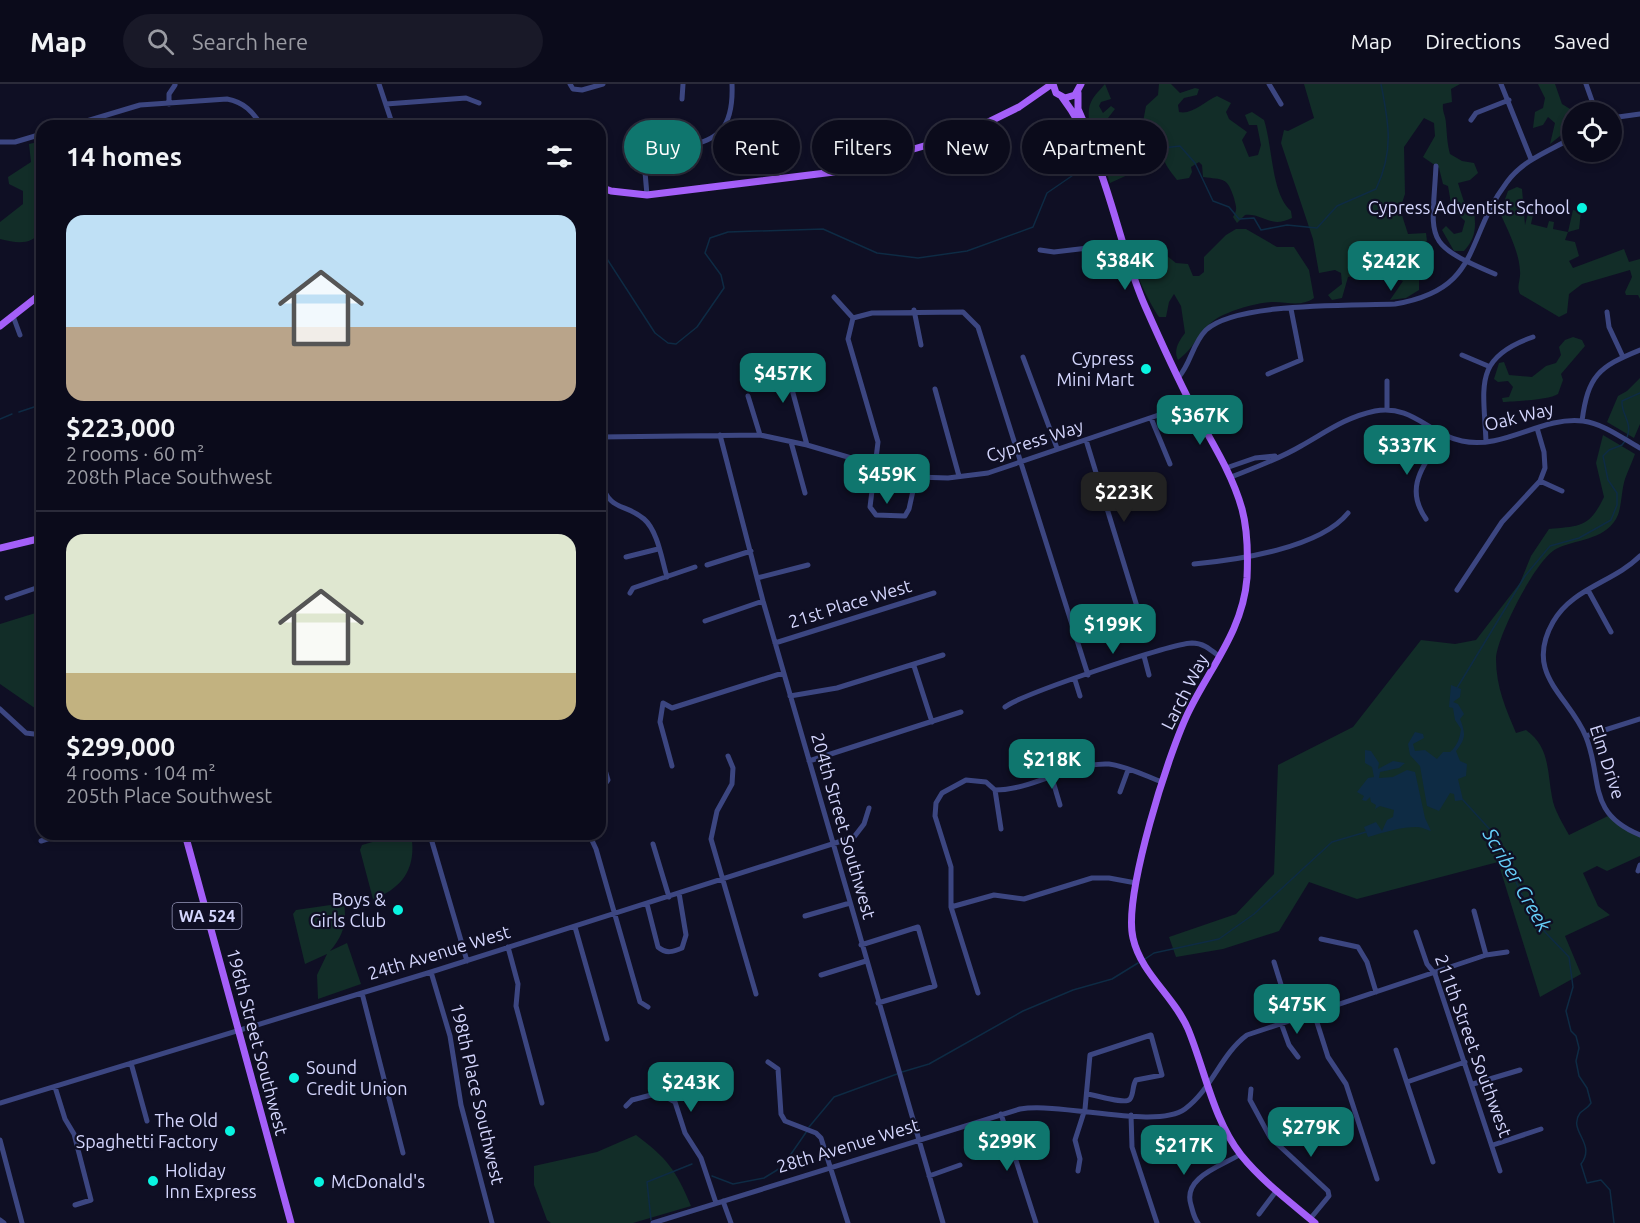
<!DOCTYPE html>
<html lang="en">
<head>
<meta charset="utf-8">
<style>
	body { margin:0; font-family:Ubuntu,sans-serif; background:#191928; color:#f1f3f6; height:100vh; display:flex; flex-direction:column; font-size:22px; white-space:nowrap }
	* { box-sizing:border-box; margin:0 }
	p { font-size:20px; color:#9a9ba3 }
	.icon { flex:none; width:33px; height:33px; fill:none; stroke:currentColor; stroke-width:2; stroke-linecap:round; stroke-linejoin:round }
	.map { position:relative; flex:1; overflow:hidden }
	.drawer { position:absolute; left:36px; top:36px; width:570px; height:720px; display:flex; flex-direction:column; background:#0b0b1b; border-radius:18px; box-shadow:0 3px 9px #0003,0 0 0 2px #2b2b3a }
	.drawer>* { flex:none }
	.hud { position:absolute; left:624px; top:36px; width:570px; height:54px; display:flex; gap:12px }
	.controls { position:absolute; left:1562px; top:18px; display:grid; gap:12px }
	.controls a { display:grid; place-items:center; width:60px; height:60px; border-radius:50%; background:#0b0b1b; box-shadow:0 3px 9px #0003,0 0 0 2px #2b2b3a; font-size:30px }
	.price { position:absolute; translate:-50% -51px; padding:0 14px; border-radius:12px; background:#0f766e; color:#fff; font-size:20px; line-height:39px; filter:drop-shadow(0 2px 3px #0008) }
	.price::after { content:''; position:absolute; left:50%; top:36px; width:18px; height:14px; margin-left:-9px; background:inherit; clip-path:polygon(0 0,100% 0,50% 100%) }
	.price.current { background:#222; color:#fff }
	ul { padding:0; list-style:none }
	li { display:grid; align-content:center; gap:12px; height:318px; padding:0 30px }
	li+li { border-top:2px solid #2b2b3a }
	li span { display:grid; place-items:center; height:186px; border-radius:18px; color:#555 }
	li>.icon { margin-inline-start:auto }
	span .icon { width:108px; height:108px; fill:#fffc; stroke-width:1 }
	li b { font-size:26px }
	h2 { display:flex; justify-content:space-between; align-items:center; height:72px; padding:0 30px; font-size:26px }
	.pill { padding:0 21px; border-radius:27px; background:#0b0b1b; box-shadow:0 3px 9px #0003,0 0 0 2px #2b2b3a; font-size:21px; line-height:54px }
	.pill.current { background:#0f766e; color:#fff }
	header { display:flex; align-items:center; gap:36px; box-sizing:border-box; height:84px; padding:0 30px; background:#0b0b1b; border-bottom:2px solid #2b2b3a }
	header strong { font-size:28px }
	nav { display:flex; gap:33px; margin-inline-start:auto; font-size:21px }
	.search { width:420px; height:54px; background:#191928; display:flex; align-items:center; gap:15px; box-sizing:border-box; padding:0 21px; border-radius:33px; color:#9a9ba3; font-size:22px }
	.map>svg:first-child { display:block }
</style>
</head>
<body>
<header>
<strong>Map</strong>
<div class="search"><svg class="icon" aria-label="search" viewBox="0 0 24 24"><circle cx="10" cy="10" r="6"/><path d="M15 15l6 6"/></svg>Search here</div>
<nav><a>Map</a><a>Directions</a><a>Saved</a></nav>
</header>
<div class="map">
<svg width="1640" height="1139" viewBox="0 0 1640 1139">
	<rect width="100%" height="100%" fill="#0f0f24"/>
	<!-- green -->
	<path fill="#122d28" d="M1105,0L1111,15L1101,18L1099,22L1103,29L1111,22L1115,25L1108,34L1097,41L1089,36C1087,17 1094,13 1105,0Z
		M1159,0H1171L1180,9L1195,4L1199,5L1197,11L1184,14L1178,21L1179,28C1192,31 1205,17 1217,12L1231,19L1226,28L1229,35L1247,48L1242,56L1249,73L1258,71L1261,61L1257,41H1249L1245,31L1252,28L1264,36C1273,64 1271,109 1291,127L1292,134C1269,145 1264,129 1245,131L1237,139L1233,133C1238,125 1236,123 1234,114C1227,92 1223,96 1203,93L1202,81L1199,78L1191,83L1192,88L1189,94L1177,96C1168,84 1158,74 1167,61C1157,60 1149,65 1141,71L1145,75L1132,89L1110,99L1105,84L1113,74L1126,71L1147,48L1138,41L1143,38L1146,22L1158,11Z
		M1304,0H1460L1451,5L1452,18L1443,20C1442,28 1446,32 1446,40C1447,50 1447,59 1450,70L1462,77L1474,79L1478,89L1470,96L1458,99L1464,118L1474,127C1476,143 1476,154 1464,167H1454L1442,146L1446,142L1454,150L1462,148L1465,137L1452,125L1448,102L1443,100L1439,84L1423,73L1435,52L1434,39L1424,34L1404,63L1405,110L1400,125L1408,150L1426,149L1427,157L1419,165L1432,177L1419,193V206L1406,214L1390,216L1403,197L1381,187L1348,193L1342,214L1332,216L1328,211L1342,200L1341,189L1335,186L1319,189L1313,155L1281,59L1284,46L1288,47L1314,34Z
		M1538,0H1555L1562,20L1575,28H1572V35L1563,43L1565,48L1550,60L1555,39L1548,33L1543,41L1533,44L1535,28L1543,24L1545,14Z
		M42,57V147C30,162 17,159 0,155V138L23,120V107L9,100L8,93L31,78L29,60Z
		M1517,103L1522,105L1525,141L1529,125L1534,126L1531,140L1547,144L1549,137L1554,138L1553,145L1568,148L1573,126L1581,128L1579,145L1568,148L1565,156L1575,158L1579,172L1569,177L1573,184L1624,165L1629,178L1640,175V215L1638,211H1626L1625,208L1632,193L1630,186L1582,200L1569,210L1567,229L1559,233L1520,210C1516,202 1521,196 1520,187C1519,167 1508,147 1500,129L1508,107Z
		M1236,145H1246L1277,163H1294L1309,186L1314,214C1301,223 1289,218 1273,218C1258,219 1242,223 1228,229C1200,239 1199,261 1178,276C1173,266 1179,257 1185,249L1181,222L1174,210L1169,218L1166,233H1159C1150,219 1134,190 1135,175L1141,171L1160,175L1167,172L1176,179L1188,180L1193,192H1199L1204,188V173L1226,151Z
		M1573,253L1582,256L1585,262L1561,290L1563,296L1558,310C1549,316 1516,317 1503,318L1502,314L1509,313L1513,303L1508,297L1498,298L1494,295L1499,279L1504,278L1509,291L1532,293L1546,282L1556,279L1561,271L1559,263L1565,256Z
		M1640,294V340L1634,354L1607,338L1618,312L1627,307Z
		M1603,351L1635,370C1632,378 1628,387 1625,395C1621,407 1622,425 1616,435C1603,457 1575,455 1556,465C1536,475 1496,554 1496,575C1496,603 1506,625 1516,649L1526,646C1550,663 1547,687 1552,713C1554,726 1563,740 1569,751L1610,731L1640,751V772L1607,787L1597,782L1583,789L1598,822L1610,831L1565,852L1581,890L1540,913L1498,778L1357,815L1309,798L1279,847L1223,865L1176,873L1169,853L1236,830L1274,790L1278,681L1353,643L1421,556L1455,560L1476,556L1520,499L1531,472L1549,445C1580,442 1589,444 1604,413L1596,379Z
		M42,527V626L39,627L0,600V540Z
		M400,750H411C417,782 404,804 373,815L360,766L362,761Z
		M344,819C347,839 343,852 330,867L347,859L361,900L318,915L317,891L327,870L305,880L293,830L296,826Z
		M636,1051C667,1074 676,1086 691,1122L633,1139H551L547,1136L534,1101V1082L597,1068Z"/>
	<!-- water -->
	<path fill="#0e2b44" d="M1451,601L1461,605L1460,613L1453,618L1458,620L1464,630L1460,635C1465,648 1467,654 1456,667L1460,677L1467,680L1466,692L1458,695L1463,716L1455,717L1454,710L1450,709L1439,727L1427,722L1420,682L1410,671L1408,660L1415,648L1423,650L1424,654L1413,660L1415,667L1425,666L1437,675L1443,668H1450C1457,662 1460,654 1461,645L1455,636L1453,624L1449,623Z
		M1365,666L1371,667L1379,679L1378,685L1393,677L1405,679L1399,684L1380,688L1379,694L1393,693L1407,686L1415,688L1425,734L1431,747C1426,746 1423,743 1417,743C1401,743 1385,748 1368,753L1364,743L1376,738L1382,747L1387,736L1393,733L1394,726L1380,722L1375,725L1376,721L1371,718L1370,713L1366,717L1362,716L1364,712L1357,708L1368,694L1374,693L1372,683L1365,679Z"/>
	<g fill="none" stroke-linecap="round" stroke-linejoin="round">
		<!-- stream -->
		<path stroke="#0e2b44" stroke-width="1.5" d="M1105,89L1118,88L1155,65L1180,62L1195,79L1213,117L1229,123L1239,135L1254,134L1261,146L1287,141L1317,144L1337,122L1376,105C1394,67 1389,40 1381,0
			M600,164L655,249L668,259L676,260L697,243L724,204L721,191L705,169L710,154L728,148L823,145L877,169L918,174L967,167L1033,143L1047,109L1082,85L1097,90
			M19,328L37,322L42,313
			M0,335L12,330
			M1627,353C1633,339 1621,330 1622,317L1640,309
			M1457,604L1525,492L1550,462L1579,454L1611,436L1617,421V409L1608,396L1603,372L1609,366L1622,361L1625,357
			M1463,716L1494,750L1523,813L1545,848L1569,873L1573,903L1566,927L1571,947L1576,952L1579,964L1576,977L1579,992L1587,1004L1591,1019C1588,1024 1583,1026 1580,1029C1567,1047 1597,1059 1581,1080L1587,1099L1601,1096L1610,1106L1614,1139
			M1145,875L1154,869L1219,855L1254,830L1332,758L1366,748
			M902,988L929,980L1023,927L1073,906L1112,895L1138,879
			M809,1043L834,1013L897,990
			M712,1092L733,1100L764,1094L782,1083L807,1047
			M651,1136L647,1098L692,1080"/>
		<!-- minor -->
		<path stroke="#3c4681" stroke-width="5" d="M379,0L393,42
			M570,0L573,5L582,6L603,0
			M1269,0L1281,20
			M1501,0L1531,75
			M1586,0L1596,28
			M682,15L683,0
			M169,20V10L175,1
			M386,20L466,14L479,19
			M1611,34L1640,30
			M1471,36L1476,29L1509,16
			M70,42L140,21L227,15C244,18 253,28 262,42
			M0,58H15L42,50
			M1436,82C1432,157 1422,159 1495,190
			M647,111L645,88L649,82C688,49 735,74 732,0
			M1040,166L1054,168L1122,160
			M834,213L853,234L848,255L878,358L870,423L876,431L905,432L909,425L916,393
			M914,226L921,261
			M1607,228L1609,243L1623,273
			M13,232L20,251
			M853,234L872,229L963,228L978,243L1088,591
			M1462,271L1488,282
			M783,272L807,361
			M1023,273L1057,364
			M1268,290L1301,276L1291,225
			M1178,294C1191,280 1192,260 1206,246C1236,218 1352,222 1395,220C1483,205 1464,154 1507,98C1523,76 1549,67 1572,54
			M935,305L959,392
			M748,312L760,351
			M1387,325V297
			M1151,334L1170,380
			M1582,337C1588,292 1598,283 1640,266
			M720,351L763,517L943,1139
			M600,353L760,351L807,361L916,393L948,394L988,389L1191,320
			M1086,356L1139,529
			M791,358L805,409
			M1486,358C1484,303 1472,274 1533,253
			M1226,384L1255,374L1275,372
			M1231,393C1254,384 1279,375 1301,362C1326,348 1346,333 1375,327C1412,320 1430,351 1462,357C1504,366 1541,332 1583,337C1604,340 1622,354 1640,364
			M600,397C611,429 624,418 644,435C658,447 662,477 667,493
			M1540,397L1562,407
			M1426,435C1403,402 1425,381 1443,351
			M1640,472C1614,498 1572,504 1553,538C1523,591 1570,612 1586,653C1603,695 1586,729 1640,751
			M626,473L658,465
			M1194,480C1238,476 1320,464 1348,429
			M707,481L751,467
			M757,494L808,481
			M1457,506L1502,438L1540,397L1545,384L1544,368L1537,344
			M1588,506L1611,548
			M630,509L633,504L695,483
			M7,514L42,502
			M705,537L763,517
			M775,559L934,509
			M1144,572L1149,591
			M914,582L932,638
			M1075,596L1080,612
			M790,612L837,604L943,571
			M1005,623C1022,610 1170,560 1192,559C1204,559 1211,566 1220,573
			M0,625L26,649L42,651
			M1586,652L1640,635
			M600,669L608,696L600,707
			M728,672L733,684L732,700L717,727L711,755L756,910
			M809,677L961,628
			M672,682L660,638L663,619L672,624L783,589
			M1052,694L1060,721
			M995,706L1001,745
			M1120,708L1128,686
			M589,750L596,765L640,918L648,923
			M430,751L467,877
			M547,754L555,750
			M41,757L63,750
			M653,760L669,813
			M1638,787L1640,781
			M647,820L658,863C666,870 673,868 682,864L686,851L679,809
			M951,823L994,811L1024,815L1092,794H1109L1136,799
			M1474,827L1486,871
			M805,832L850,819
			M575,843L607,955
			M1416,848L1427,880L1435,890L1500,1087
			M1321,855L1358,863L1367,878L1376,908
			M861,861L918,843L935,902L878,919
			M508,863L518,900L516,922L542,1019
			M1274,878L1292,936
			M431,888L450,952L461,1021L492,1139
			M821,891L866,877
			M362,909L403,1069
			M978,909L951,823V783L935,732L936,719L942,709L966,696L986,698L995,706C1034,706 1070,678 1109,680C1126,682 1146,692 1162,698
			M1314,929L1328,973L1346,1000L1377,1095
			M1281,939L1289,961L1298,973
			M1396,966L1433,1078
			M768,978L778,985L781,1030L785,1037L816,1049L821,1054L848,1139
			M131,979L147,1037
			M1407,998L1465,978
			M1473,1000L1520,986
			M55,1003L65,1035L74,1050L91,1116L75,1121
			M1251,1005L1250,1016L1270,1053L1328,1107L1329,1112L1310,1135
			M0,1019L431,888L854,753L864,740L869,724
			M626,1022L632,1016L659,1009L675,1018L685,1049L701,1074L716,1119
			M1001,1030L1036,1139
			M1131,1031L1132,1063L1157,1139
			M0,1056L22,1139
			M1493,1061L1541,1045
			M1078,1087L1080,1075L1075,1056L1085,1025L1090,971L1151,951L1162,991L1136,996C1132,1002 1134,1010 1130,1015C1126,1021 1096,1011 1087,1010
			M929,1092L960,1081
			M723,1117L731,1139
			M1259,1130L1277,1106
			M0,1136L4,1139
			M653,1139L1020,1025C1063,1018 1156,1046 1185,1025C1212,1005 1221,970 1247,951L1486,871L1507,868
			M1198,1139C1194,1134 1193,1128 1191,1121C1182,1093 1222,1082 1241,1070"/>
		<!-- major -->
		<path stroke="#a45ff9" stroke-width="7" d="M1053,0L1056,9L1065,14L1075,11L1081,0
			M1078,9V25L1084,39
			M1062,13C1108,73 1115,154 1145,222C1160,256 1176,291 1193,324C1211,357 1232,389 1242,425C1248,447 1248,472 1247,494C1243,545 1212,581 1190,625C1169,666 1123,812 1133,854C1141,890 1174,912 1188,945C1205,986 1213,1035 1241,1071C1262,1097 1290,1118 1315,1139
			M600,103L611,107L647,111L834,88L962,51L1019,23L1052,0
			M0,242L42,209
			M0,464L42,454
			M185,750L291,1139"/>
	</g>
	<!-- markers -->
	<g fill="#09f4e1" stroke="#0f0f24" stroke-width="2">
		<circle cx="1582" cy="124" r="6"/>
		<circle cx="1146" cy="285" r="6"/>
		<circle cx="398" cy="826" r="6"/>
		<circle cx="294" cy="994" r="6"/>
		<circle cx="230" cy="1047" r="6"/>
		<circle cx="153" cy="1097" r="6"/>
		<circle cx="319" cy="1098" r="6"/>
	</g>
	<g text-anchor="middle" stroke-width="4.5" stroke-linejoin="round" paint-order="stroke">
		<!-- shield labels -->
		<rect fill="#0f0f24" stroke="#999abc" stroke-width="1.5" x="172.5" y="819" width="69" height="26" rx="4.5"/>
		<g font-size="16" font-weight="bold" fill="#d4d6fd">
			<text x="207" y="838">WA 524</text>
		</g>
		<!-- poi labels -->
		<g font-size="18" fill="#d4d6fd" stroke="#0f0f24" text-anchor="end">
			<text x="1570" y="130">Cypress Adventist School</text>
			<text x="1134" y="281">Cypress<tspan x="1134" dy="21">Mini Mart</tspan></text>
			<text x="386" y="822">Boys &amp;<tspan x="386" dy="21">Girls Club</tspan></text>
			<text x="306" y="990" text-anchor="start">Sound<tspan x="306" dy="21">Credit Union</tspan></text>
			<text x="218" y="1043">The Old<tspan x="218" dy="21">Spaghetti Factory</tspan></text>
			<text x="165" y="1093" text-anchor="start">Holiday<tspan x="165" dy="21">Inn Express</tspan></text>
			<text x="331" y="1104" text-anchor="start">McDonald's</text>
		</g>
		<!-- street labels -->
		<g font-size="18" fill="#d4d6fd" stroke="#0f0f24">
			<text transform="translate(1519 333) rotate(-14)" y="6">Oak Way</text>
			<text transform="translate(1035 357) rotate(-18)" y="6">Cypress Way</text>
			<text transform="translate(850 520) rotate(-17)" y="6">21st Place West</text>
			<text transform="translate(1185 608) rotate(-63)" y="6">Larch Way</text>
			<text transform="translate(1607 678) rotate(72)" y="6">Elm Drive</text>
			<text transform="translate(843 742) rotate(74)" y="6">204th Street Southwest</text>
			<text transform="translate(439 869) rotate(-17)" y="6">24th Avenue West</text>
			<text transform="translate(257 958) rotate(75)" y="6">196th Street Southwest</text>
			<text transform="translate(1473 962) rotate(70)" y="6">211th Street Southwest</text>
			<text transform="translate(477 1010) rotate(77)" y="6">198th Place Southwest</text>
			<text transform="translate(848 1062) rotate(-17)" y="6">28th Avenue West</text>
		</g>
		<!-- water labels -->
		<g font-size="20" font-style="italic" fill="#66cff9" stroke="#0f0f24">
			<text transform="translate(1517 796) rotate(60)" y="7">Scriber Creek</text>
		</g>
	</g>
</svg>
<div class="controls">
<a><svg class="icon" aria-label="locate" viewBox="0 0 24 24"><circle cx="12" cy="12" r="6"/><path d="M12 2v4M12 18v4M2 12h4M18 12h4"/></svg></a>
</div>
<b class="price" style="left:1125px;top:207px">$384K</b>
<b class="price" style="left:1391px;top:208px">$242K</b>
<b class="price" style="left:783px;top:320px">$457K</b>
<b class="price" style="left:1200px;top:362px">$367K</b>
<b class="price" style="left:1407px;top:392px">$337K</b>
<b class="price" style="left:887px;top:421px">$459K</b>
<b class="price current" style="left:1124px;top:439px">$223K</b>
<b class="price" style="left:1113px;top:571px">$199K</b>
<b class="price" style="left:1052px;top:706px">$218K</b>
<b class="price" style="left:1297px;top:951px">$475K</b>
<b class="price" style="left:691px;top:1029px">$243K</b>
<b class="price" style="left:1311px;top:1074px">$279K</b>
<b class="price" style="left:1007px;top:1088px">$299K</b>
<b class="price" style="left:1184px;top:1092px">$217K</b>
<div class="hud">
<a class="pill current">Buy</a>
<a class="pill">Rent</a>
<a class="pill">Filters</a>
<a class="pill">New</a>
<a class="pill">Apartment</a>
</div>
<section class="drawer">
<h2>14 homes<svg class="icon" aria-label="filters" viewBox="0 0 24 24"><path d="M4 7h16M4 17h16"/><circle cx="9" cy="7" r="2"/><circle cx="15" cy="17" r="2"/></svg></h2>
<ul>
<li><span style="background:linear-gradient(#bfe0f5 60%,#b9a48a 0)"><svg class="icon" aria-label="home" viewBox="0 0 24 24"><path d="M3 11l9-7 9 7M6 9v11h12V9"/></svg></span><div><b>$223,000</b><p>2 rooms · 60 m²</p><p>208th Place Southwest</p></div></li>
<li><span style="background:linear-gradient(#dfe7d0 75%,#c2b280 0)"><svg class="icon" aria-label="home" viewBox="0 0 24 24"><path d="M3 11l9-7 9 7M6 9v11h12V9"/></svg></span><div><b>$299,000</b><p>4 rooms · 104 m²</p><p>205th Place Southwest</p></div></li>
</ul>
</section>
</div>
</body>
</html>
